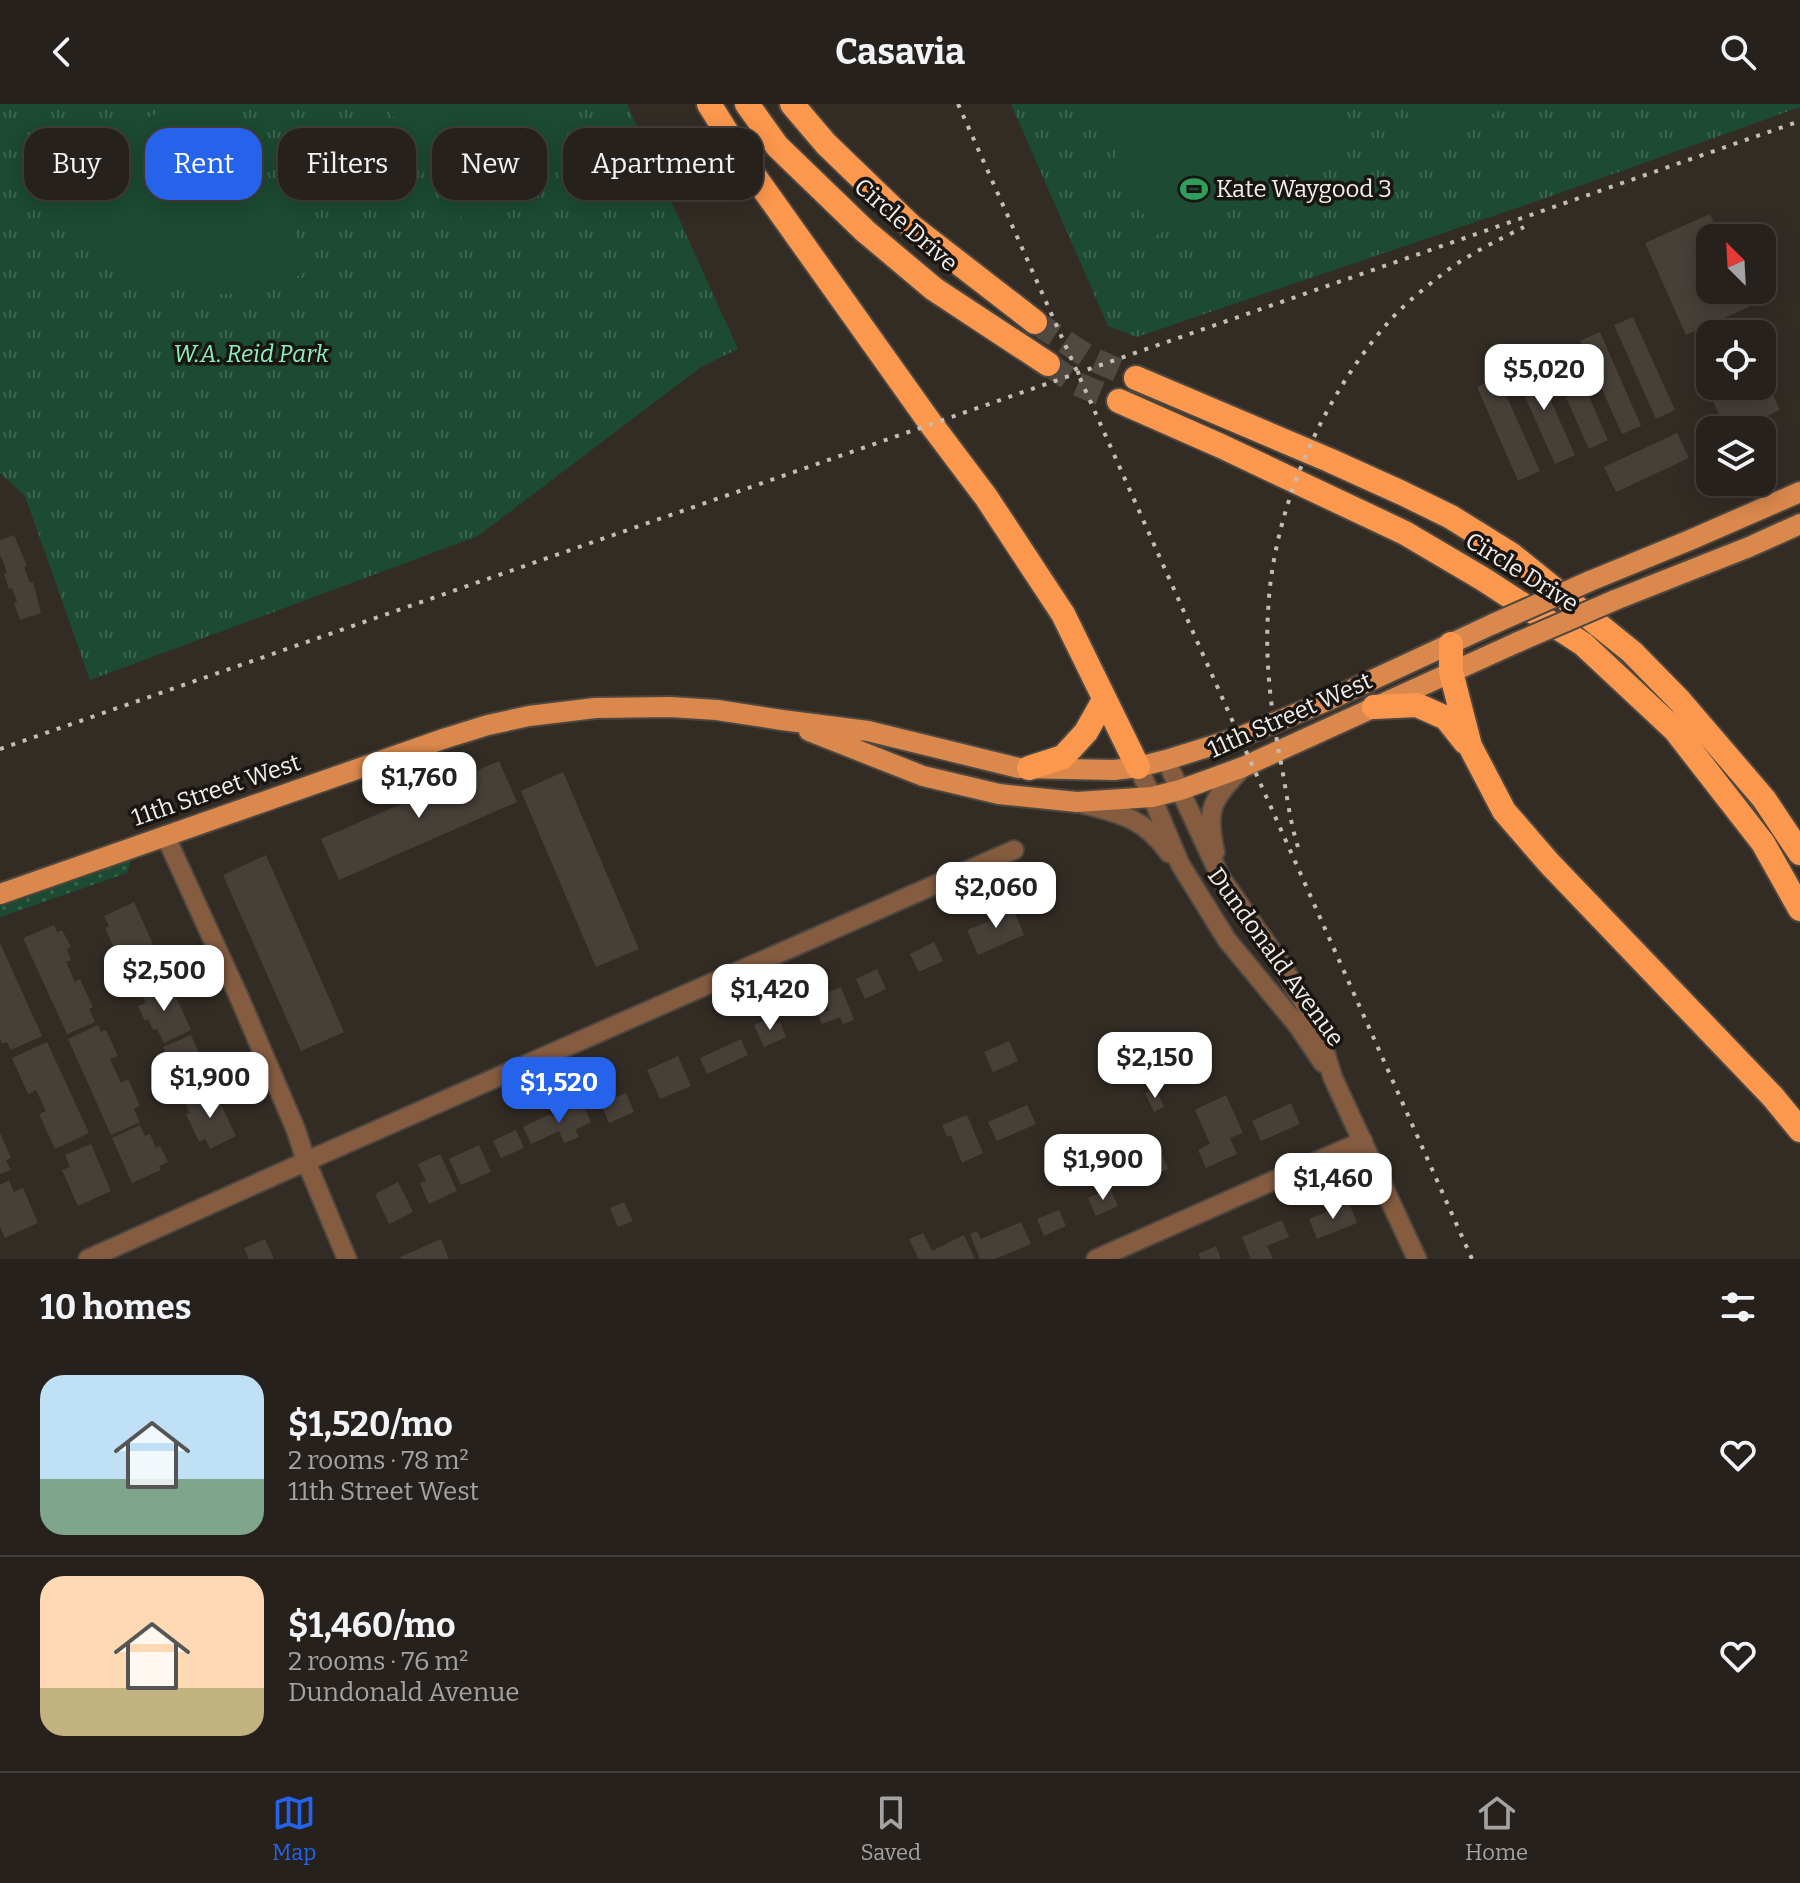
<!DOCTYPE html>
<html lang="en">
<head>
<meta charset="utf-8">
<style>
	body { margin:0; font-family:Bitter,serif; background:#2e2925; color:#f1f3f6; height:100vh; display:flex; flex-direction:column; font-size:30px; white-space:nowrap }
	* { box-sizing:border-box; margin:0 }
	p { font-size:26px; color:#a4a3a3 }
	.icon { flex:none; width:44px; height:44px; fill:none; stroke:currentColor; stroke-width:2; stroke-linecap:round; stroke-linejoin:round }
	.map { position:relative; height:1155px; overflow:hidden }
	.panel { display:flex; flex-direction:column; background:#26211c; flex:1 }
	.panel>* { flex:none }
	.hud { position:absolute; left:24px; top:24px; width:800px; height:72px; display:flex; gap:16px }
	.needle { width:52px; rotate:336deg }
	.controls { position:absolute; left:1696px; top:120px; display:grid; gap:16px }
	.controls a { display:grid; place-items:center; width:80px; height:80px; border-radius:16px; background:#26211c; box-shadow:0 4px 20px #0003,0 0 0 2px #423e3b; font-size:40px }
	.price { position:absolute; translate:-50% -68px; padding:0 18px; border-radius:16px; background:#fff; color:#222; font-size:26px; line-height:52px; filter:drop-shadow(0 2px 4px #0008) }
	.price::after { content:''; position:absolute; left:50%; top:48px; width:24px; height:18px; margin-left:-12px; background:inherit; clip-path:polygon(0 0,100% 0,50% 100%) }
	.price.on { background:#2563eb; color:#fff }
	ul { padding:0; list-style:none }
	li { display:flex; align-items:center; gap:24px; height:200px; padding:0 40px }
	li+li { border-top:2px solid #423e3b }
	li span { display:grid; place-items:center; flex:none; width:224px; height:160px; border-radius:24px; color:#555 }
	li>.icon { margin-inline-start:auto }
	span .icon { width:96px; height:96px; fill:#fffc; stroke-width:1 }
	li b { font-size:34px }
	h2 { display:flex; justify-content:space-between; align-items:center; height:96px; padding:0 40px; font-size:34px }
	.chip { padding:0 28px; border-radius:24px; background:#26211c; box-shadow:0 4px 20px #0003,0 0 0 2px #423e3b; font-size:28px; line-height:72px }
	.chip.on { background:#2563eb; color:#fff }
	header { display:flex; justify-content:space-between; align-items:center; height:104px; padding:0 40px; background:#26211c; font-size:36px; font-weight:700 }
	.dock { display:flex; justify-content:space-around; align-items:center; height:112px; border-top:2px solid #423e3b; background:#26211c; font-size:22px; color:#a4a3a3 }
	.dock a { display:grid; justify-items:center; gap:4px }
	.dock .on { color:#2563eb }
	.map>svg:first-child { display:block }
</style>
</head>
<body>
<header><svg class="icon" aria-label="back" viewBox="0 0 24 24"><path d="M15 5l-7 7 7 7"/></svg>Casavia<svg class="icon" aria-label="search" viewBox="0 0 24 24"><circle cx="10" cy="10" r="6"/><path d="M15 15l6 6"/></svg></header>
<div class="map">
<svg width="1800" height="1155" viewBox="0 0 1800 1155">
	<defs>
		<pattern id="grass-dots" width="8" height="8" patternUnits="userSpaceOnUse" patternTransform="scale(2)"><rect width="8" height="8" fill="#1c4a33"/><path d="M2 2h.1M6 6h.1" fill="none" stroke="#3d6451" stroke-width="1.8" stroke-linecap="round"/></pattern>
		<pattern id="park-tufts" width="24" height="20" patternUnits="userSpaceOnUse" patternTransform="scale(2)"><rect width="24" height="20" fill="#1c4a33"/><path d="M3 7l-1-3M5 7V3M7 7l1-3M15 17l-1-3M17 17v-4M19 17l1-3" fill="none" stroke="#3d6451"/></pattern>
	</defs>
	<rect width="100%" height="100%" fill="#332c25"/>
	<!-- grass -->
	<path fill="url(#grass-dots)" d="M132,753L127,769L0,813V799Z"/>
	<!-- park -->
	<path fill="url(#park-tufts)" d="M0,0H627L738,245L701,263L478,432L90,576L25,392L0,369Z
		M1011,0H1800V3L1543,95L1137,233L1108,222Z"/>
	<!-- pitch -->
	<path fill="#1c4a33" d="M178,0H233L312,164L285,179L251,189L215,190L173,185L125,167L99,147L67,113L46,80L38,62Z
		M385,0H577L561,48L523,90L469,124Z
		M1093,0H1339L1357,38L1154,132Z
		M1404,0H1515L1421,40Z"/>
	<!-- building -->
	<path fill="#474039" d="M1710,110L1721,134H1710V186H1744L1751,202L1686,231L1645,139Z
		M1633,213L1675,306L1656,315L1614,221Z
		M1600,228L1641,322L1622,330L1580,237Z
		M1567,242L1608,336L1589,345L1547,251Z
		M1710,247V282H1762V267L1780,306L1735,326H1726L1694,254Z
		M1533,257L1575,351L1555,360L1513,266Z
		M1498,273L1540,367L1518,377L1477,283Z
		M1677,329L1689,354L1616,388L1604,363Z
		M14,431L27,462L24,463L30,479L33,478L41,509L20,516L14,499L17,498L12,484L9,485L4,470L7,469L1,452L0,453V436Z
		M499,657L517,698L339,776L321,735Z
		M563,668L639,845L596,863L521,687Z
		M266,751L344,928L301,947L223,771Z
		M134,798L167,871L132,887L127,874L132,872L121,847L116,849L105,824L109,822L104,812Z
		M1011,799L1024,831L978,851L967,826L990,817L987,810Z
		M54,821L57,828L62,826L71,843L67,845L71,856L66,858L75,878L80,875L93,903L89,905L95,918L67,930L23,834Z
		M934,838L943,857L919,868L910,850Z
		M0,839L42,932L11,946L7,938L2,940L0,935Z
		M877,865L886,885L865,895L856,875Z
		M169,878L191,926L164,939L157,925L153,926L148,915L145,917L138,902L146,899L142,891Z
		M841,883L854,916L843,920L840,913L822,920L818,911L829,906L823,890Z
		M772,913L775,920L780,918L786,933L764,943L754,921Z
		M98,921L101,928L106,926L118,952L110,955L121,979L128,975L140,1002L134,1005L140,1018L111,1031L68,935Z
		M191,931L213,980L186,993L179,978L173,981L162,956L168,954L163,943Z
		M741,935L748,951L707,970L700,954Z
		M1009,937L1018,957L993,968L984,948Z
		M47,938L89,1029L55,1045L39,1010L46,1007L36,986L28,990L12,954Z
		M678,952L691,982L660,995L647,966Z
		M1156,984L1164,1003L1154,1008L1145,989Z
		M214,986L236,1032L210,1045L205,1035L199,1038L186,1010L190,1009L185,999Z
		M626,989L634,1008L609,1019L601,1000Z
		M1226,991L1243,1029L1230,1034L1237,1050L1206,1064L1198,1046L1210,1040L1195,1006Z
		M1291,999L1300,1020L1261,1037L1252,1017Z
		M583,1000L591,1018L575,1026L579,1033L564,1039L559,1027L531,1040L523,1023L551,1010L552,1013Z
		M1027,1001L1036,1020L997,1037L988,1018Z
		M967,1011L983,1049L962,1059L951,1031L947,1033L942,1021Z
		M140,1021L145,1032L150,1030L156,1044L160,1042L168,1058L159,1062L161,1066L132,1079L112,1034Z
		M516,1026L524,1044L501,1054L493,1037Z
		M0,1029L11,1054L6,1056L11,1066L0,1070Z
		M91,1040L111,1087L78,1102L62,1066L70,1063L65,1051Z
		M479,1041L491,1068L461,1081L449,1055Z
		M1160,1046L1168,1065L1151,1072L1143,1053Z
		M440,1050L457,1087L429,1100L420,1079L426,1077L418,1060Z
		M9,1076L14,1088L23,1084L38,1119L5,1134L0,1123V1081Z
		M398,1078L413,1108L389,1120L375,1090Z
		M1110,1084L1118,1102L1096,1112L1088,1094Z
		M624,1098L633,1117L618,1123L610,1104Z
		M1349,1099L1357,1119L1317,1135L1309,1115Z
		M1059,1106L1066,1122L1044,1132L1037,1115Z
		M1282,1116L1289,1133L1267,1142L1273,1155H1251L1242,1133Z
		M1021,1118L1031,1140L995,1155H980L970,1130L977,1127L981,1135Z
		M923,1129L932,1147L964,1131L975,1155H919L909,1135Z
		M265,1135L274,1155H249L244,1144Z
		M441,1135L449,1155H401L400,1153Z
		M1216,1142L1221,1155H1201L1198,1150Z"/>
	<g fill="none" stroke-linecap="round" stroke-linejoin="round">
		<!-- highway-tunnel -->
		<path stroke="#504942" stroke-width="24" stroke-dasharray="24 12" stroke-linecap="butt" d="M1035,218L1088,253L1136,274
			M1048,260L1077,280L1119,297"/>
		<!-- minor casing -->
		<g stroke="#4e4740" stroke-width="22">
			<path id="minor" d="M1166,656L1221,774L1283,863L1317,922L1333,974L1417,1155
				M1138,663L1152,693L1180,760L1227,836L1298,922L1323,959
				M1083,700C1122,710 1145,715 1169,749
				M165,731L239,893L296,1026L306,1057L347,1155
				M1215,748C1205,702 1213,696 1243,663
				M88,1155L327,1048L1014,746
				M1096,1155L1363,1037"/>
		</g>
		<!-- major casing -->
		<g stroke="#4e4740" stroke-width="24">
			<path id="major" d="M1590,477L1690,436L1800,388
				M1615,496L1749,443L1800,420
				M809,627L923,672L999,690L1077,698L1152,693L1180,686L1243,663L1518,538
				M0,790L446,634L488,621L529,612L595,604L670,603L717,606L782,616L868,627L1019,664L1114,666L1138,663L1166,656L1240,633L1329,596L1493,520"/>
		</g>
		<!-- highway casing -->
		<g stroke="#4e4740" stroke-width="28">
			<path id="highway" d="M709,0L753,70L931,320L986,393L1063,510L1138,663
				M747,0L777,42L865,127L934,185L1048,260
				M792,0L826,40L911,122L1035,218
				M1136,274L1329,356L1402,389L1451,413L1512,451L1632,548L1680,597L1764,695L1800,749
				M1119,297L1221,342L1405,429L1483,475L1583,540L1675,626L1763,739L1800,805
				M1451,540V568L1470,642L1504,707L1549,759L1773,993L1800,1026
				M1374,603L1417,601L1446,614L1465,638
				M1029,664L1063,653L1086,628L1104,596"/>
		</g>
		<!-- minor -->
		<use href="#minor" stroke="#855c40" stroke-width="18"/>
		<!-- major -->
		<use href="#major" stroke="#da884b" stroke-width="20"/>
		<!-- highway -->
		<use href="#highway" stroke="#fc984d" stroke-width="24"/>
		<!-- rail -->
		<path stroke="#c3beb8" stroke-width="4" stroke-dasharray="4 8" stroke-linecap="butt" d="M958,0L1472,1155
			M0,645L1800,17
			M1298,743C1289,715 1286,683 1280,654C1271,606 1265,557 1268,509C1272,408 1321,296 1386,221C1401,203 1422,186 1440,172C1463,153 1498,136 1524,123"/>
		<!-- major-bridge casing -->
		<g stroke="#4e4740" stroke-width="24" stroke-linecap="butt">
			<path id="major-bridge" d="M1493,520L1590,477
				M1518,538L1615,496"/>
		</g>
		<!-- major-bridge -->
		<use href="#major-bridge" stroke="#da884b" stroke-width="20"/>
	</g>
	<!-- icons -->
	<defs>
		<g id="stadium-bare" transform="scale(2.16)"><path d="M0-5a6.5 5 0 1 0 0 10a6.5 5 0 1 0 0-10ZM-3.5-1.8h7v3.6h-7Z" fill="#2e9e5b" stroke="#181512" stroke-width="2.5" paint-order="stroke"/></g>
	</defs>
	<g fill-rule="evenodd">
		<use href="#stadium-bare" x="1194" y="85"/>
	</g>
	<g text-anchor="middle" stroke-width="7" stroke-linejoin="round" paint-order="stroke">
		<!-- poi labels -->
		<g font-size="24" fill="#f3eee9" stroke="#181512" text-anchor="start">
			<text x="1216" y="93">Kate Waygood 3</text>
		</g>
		<!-- street labels -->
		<g font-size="24" fill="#f3eee9" stroke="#181512">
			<text transform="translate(906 121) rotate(41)" y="8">Circle Drive</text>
			<text transform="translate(1522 468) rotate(32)" y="8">Circle Drive</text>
			<text transform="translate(1290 611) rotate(-24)" y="8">11th Street West</text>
			<text transform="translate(216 686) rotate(-19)" y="8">11th Street West</text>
			<text transform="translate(1276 853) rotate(54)" y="8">Dundonald Avenue</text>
		</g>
		<!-- park labels -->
		<g font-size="24" font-style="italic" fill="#8ff0bb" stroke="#181512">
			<text x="251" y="258">W.A. Reid Park</text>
		</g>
	</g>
</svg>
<div class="controls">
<a><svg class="needle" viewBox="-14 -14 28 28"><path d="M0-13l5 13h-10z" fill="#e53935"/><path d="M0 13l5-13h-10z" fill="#a4a3a3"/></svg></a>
<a><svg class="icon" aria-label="locate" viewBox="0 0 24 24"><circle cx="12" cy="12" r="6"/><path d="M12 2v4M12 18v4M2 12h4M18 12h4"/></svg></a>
<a><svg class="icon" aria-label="layers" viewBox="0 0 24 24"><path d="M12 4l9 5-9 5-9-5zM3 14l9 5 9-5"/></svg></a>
</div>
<b class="price" style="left:1544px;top:308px">$5,020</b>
<b class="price" style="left:419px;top:716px">$1,760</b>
<b class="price" style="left:996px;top:826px">$2,060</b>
<b class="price" style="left:164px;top:909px">$2,500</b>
<b class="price" style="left:770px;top:928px">$1,420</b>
<b class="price" style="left:1155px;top:996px">$2,150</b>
<b class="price" style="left:210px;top:1016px">$1,900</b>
<b class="price on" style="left:559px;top:1021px">$1,520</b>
<b class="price" style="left:1103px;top:1098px">$1,900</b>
<b class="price" style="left:1333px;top:1117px">$1,460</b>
<div class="hud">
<a class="chip">Buy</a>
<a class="chip on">Rent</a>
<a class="chip">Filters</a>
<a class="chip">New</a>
<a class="chip">Apartment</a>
</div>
</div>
<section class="panel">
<h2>10 homes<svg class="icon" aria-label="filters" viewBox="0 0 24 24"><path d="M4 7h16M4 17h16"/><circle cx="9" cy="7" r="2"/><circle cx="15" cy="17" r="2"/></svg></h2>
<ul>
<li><span style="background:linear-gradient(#bfe0f5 65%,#7fa58c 0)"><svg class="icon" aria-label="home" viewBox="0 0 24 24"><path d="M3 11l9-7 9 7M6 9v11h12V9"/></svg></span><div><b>$1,520/mo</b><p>2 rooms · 78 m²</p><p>11th Street West</p></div><svg class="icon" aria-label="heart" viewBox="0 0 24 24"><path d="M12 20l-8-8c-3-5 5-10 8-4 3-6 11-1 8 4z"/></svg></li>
<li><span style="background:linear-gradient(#ffd9b3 70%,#c2b280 0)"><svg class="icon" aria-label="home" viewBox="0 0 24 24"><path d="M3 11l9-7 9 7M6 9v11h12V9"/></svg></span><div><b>$1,460/mo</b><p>2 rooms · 76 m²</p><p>Dundonald Avenue</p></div><svg class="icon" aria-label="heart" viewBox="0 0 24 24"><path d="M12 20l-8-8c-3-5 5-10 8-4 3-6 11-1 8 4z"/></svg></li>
</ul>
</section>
<nav class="dock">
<a class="on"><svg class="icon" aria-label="map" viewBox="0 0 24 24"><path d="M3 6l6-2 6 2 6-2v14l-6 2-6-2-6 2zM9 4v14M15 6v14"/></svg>Map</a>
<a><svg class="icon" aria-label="saved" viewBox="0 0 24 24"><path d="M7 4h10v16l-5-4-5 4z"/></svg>Saved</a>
<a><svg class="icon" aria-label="home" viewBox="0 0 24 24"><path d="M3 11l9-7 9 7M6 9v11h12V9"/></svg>Home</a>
</nav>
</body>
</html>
